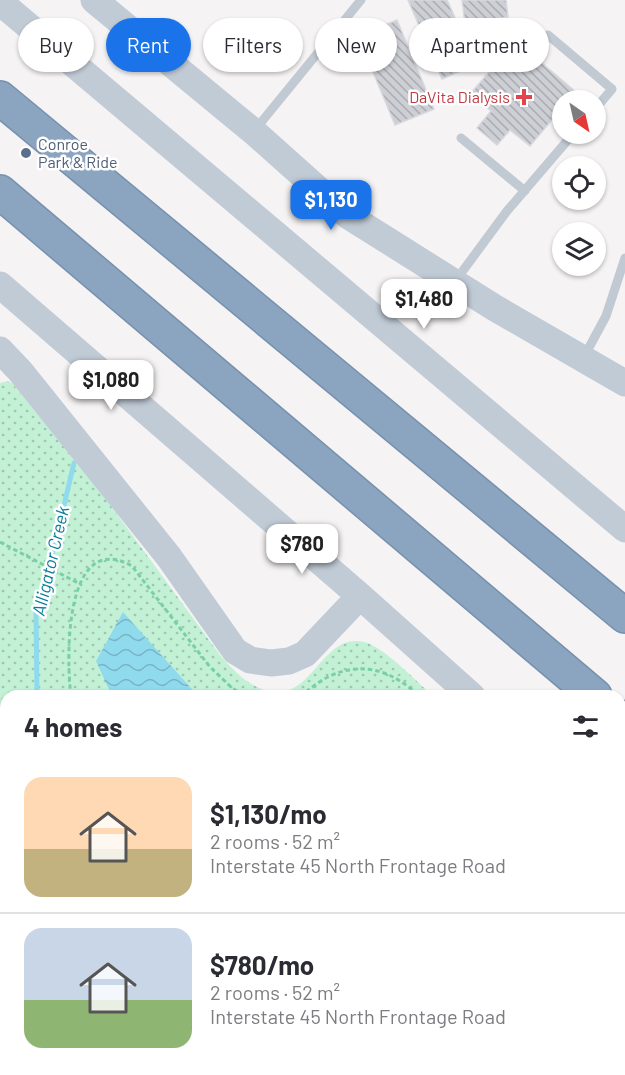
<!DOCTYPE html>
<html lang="en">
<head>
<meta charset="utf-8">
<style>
	body { margin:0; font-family:Barlow,sans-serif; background:#f7f7f7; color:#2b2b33; height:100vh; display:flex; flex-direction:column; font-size:22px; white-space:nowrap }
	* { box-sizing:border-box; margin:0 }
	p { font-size:20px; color:#7c7c81 }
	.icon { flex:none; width:33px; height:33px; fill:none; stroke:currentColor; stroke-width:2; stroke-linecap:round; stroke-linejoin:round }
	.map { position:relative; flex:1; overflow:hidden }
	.panel { position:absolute; left:0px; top:690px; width:626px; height:386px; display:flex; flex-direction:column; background:#fff; border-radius:18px 18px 0 0; box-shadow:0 2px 4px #0004 }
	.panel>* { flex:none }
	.guide { position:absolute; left:18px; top:18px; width:590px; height:54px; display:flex; gap:12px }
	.needle { width:39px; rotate:146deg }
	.fabs { position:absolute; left:552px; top:90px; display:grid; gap:12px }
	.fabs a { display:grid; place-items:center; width:54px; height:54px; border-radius:50%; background:#fff; box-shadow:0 2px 4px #0004; font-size:30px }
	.price { position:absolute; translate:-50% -51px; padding:0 14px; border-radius:12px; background:#fff; color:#222; font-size:20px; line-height:39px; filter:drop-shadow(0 2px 3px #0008) }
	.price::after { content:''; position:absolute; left:50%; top:36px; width:18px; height:14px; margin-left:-9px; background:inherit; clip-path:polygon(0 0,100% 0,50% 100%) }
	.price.current { background:#1a73e8; color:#fff }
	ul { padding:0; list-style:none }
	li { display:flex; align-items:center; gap:18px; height:150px; padding:0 24px }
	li+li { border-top:2px solid #e1e1e2 }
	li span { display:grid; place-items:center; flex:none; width:168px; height:120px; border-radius:18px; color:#555 }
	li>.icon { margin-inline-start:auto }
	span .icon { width:72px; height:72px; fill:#fffc; stroke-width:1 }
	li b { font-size:26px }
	h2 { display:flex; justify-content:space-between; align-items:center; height:72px; padding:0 24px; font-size:26px }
	.pill { padding:0 21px; border-radius:27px; background:#fff; box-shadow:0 2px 4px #0004; font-size:21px; line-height:54px }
	.pill.current { background:#1a73e8; color:#fff }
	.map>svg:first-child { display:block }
</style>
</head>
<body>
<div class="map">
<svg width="625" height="1075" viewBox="0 0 625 1075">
	<defs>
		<pattern id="park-dots" width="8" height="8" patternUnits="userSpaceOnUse" patternTransform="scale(1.5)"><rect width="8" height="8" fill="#c3f1d5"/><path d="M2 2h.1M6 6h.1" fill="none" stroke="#a0c6b0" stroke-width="1.8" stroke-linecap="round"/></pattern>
		<pattern id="water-waves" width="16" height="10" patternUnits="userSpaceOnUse" patternTransform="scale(1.5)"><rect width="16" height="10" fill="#90daee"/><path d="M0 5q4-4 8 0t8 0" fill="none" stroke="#78b4c4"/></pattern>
		<pattern id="building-back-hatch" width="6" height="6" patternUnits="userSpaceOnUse" patternTransform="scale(1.5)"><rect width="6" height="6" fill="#cdcfd5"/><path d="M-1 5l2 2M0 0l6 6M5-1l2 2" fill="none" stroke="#a8abb0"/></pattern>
	</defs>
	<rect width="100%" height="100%" fill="#f5f3f3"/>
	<!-- park -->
	<path fill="url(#park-dots)" d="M7,381L12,383L100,491L220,655C233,670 247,685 267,691C313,703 321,632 364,642C383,646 417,682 433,696H6V744L0,743V383Z
		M620,854L625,858V1075H417L409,1070H620Z"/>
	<!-- water -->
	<path fill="url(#water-waves)" d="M123,612L198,696H112L96,661Z"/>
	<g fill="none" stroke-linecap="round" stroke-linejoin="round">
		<!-- stream -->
		<path stroke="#90daee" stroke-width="5" d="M37,696L36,612L57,535L74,463
			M374,1070L382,1075"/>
	</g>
	<!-- building -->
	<path fill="url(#building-back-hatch)" stroke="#d7d9de" stroke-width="1.5" d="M408,0H447L476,64L442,79Z
		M462,0H506L508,17L465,24Z
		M397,20L434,109L395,125L358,36Z
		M516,41L576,92L569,100H562V108L530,146L510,130L497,145L477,128L491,111L471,93Z"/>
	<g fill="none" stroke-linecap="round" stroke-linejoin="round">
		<!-- highway casing -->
		<g stroke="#7690ad" stroke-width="36">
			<path id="highway" d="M0,98L625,616
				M0,192L595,696
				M620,717L625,721"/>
		</g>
		<!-- path -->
		<path stroke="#7ad0a6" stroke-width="3" stroke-dasharray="4.5 3" stroke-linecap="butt" d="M0,542L80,584
			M71,696C66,659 64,528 132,566L210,667L232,688L245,696
			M300,696C309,690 318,682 328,677C362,660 393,671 419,696
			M620,872L625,877
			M446,1070L455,1075"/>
		<!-- lane -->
		<path stroke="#c1cad2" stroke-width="9" d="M548,35L612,89L596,108
			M254,131L361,0
			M461,138L525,191
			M456,280L507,211L573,134
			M585,355L606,316L625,258
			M92,1070L96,1074L95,1075
			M243,1070L244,1075
			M25,1075L47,1070
			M183,1075L188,1070
			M308,1075L318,1073L329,1075"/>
		<!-- secondary -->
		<path stroke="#c1cbd6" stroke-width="27" d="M94,0L254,132L347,215L495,308L625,383
			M0,2L625,529
			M0,285L360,596L472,696
			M0,350L20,371L169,557L235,651L250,660L271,663L289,661L305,654L360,596
			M620,824L625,829"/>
		<!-- highway -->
		<use href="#highway" stroke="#8ba5c1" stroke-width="33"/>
	</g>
	<!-- markers -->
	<path fill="#e0444e" stroke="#fff" stroke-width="2" d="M521 88h6v6h6v6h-6v6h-6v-6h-6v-6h6z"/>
	<circle fill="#5c6f8a" stroke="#fff" stroke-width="2" cx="26" cy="153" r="6"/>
	<g text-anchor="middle" stroke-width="5" stroke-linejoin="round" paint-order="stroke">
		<!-- health labels -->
		<g font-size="16" fill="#be3a42" stroke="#fff" text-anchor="end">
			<text x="510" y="103">DaVita Dialysis</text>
		</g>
		<!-- service labels -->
		<g font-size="16" fill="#4e5e75" stroke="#fff" text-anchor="start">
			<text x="38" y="150">Conroe<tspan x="38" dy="18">Park &amp; Ride</tspan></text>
		</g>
		<!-- water labels -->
		<g font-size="18" font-style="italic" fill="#0c7c9b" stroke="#fff">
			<text transform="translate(51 561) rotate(-77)" y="6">Alligator Creek</text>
		</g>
	</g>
</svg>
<div class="fabs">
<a><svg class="needle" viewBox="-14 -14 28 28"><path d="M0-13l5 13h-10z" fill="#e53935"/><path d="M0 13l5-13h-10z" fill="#7c7c81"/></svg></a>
<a><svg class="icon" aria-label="locate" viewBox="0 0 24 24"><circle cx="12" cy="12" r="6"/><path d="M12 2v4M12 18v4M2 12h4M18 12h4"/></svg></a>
<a><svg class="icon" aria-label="layers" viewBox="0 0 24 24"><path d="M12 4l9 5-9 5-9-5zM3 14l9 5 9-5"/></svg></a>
</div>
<b class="price current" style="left:331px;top:231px">$1,130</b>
<b class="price" style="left:424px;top:330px">$1,480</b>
<b class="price" style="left:111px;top:411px">$1,080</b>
<b class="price" style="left:302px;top:575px">$780</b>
<div class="guide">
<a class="pill">Buy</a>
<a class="pill current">Rent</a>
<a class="pill">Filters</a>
<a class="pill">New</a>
<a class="pill">Apartment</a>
</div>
<section class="panel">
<h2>4 homes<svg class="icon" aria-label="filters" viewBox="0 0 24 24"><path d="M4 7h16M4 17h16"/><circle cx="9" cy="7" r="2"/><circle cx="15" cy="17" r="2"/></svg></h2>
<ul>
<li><span style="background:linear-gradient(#ffd9b3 60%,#c2b280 0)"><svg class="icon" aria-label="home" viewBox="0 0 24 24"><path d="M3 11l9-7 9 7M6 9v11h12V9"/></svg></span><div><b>$1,130/mo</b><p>2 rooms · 52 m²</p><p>Interstate 45 North Frontage Road</p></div></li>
<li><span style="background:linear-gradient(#c9d6e8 60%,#8fb573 0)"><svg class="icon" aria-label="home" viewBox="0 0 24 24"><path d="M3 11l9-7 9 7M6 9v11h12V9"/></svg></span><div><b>$780/mo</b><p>2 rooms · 52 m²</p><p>Interstate 45 North Frontage Road</p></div></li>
</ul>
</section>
</div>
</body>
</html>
